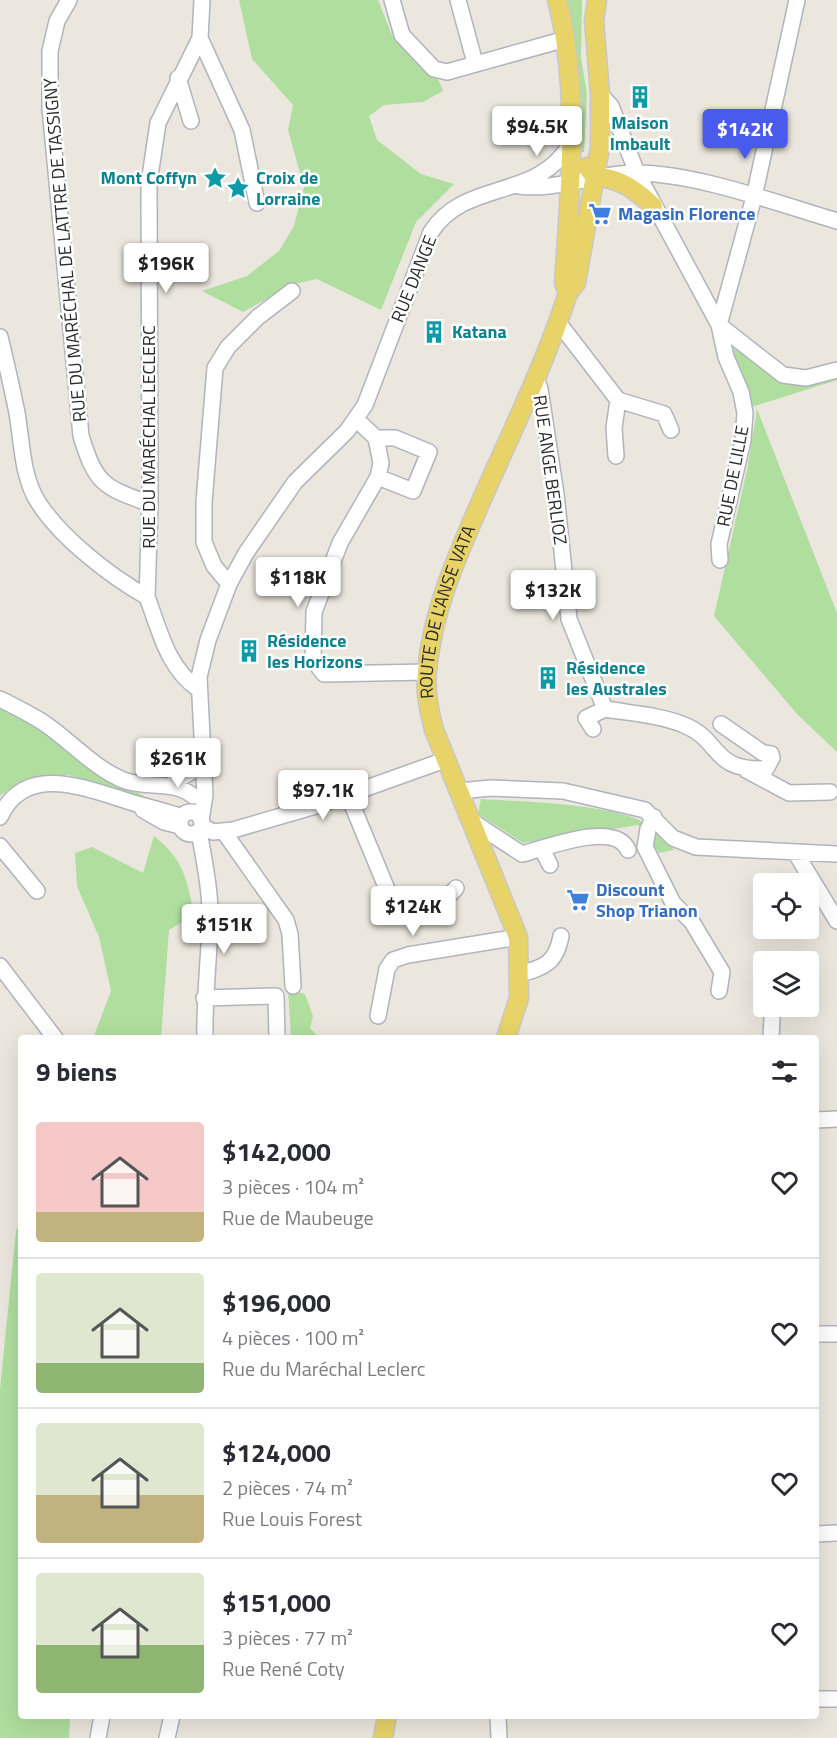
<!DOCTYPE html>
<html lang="fr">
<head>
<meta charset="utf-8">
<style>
	body { margin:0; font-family:"Titillium Web",sans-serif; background:#f7f7f7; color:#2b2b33; height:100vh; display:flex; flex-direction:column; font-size:22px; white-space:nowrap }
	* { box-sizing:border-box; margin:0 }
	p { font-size:20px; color:#7c7c81 }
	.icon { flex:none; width:33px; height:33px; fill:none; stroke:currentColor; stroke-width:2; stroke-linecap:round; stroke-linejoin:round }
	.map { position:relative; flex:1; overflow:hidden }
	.drawer { position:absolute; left:18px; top:1035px; width:801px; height:684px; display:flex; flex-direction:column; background:#fff; border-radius:6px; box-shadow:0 6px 24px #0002 }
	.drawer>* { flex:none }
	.fabs { position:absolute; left:753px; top:873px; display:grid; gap:12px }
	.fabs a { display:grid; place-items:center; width:66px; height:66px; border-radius:6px; background:#fff; box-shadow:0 6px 24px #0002; font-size:30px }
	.price { position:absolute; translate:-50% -51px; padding:0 14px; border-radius:6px; background:#fff; color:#222; font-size:20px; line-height:39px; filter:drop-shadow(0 2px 3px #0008) }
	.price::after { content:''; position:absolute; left:50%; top:36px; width:18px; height:14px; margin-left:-9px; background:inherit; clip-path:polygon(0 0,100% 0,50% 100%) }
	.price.current { background:#495bed; color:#fff }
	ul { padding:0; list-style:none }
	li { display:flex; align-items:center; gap:18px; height:150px; padding:0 18px }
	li+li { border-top:2px solid #e1e1e2 }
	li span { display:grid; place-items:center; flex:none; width:168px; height:120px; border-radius:6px; color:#555 }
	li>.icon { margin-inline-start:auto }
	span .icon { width:72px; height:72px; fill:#fffc; stroke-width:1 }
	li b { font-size:26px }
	h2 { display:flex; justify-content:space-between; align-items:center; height:72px; padding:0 18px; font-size:26px }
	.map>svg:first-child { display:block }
</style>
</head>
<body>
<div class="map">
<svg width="837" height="1738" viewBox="0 0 837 1738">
	<rect width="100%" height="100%" fill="#ebe7de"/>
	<!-- green -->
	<path fill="#afde9e" d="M239,0H378L392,35L439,81L443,91L423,102L384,105L369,116L377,140L421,174L454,184L416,222L381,310L317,279L294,284L243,312L202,291L247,276L279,251L294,226L304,187L288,130L293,105L252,59Z
		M564,0H582L581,58L587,94L584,152H580V98Z
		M735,347C778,380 781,394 837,376V380L752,407L746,386L732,356Z
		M757,409L837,613V752L797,714L714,616L747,470Z
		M0,708L23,718L140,794L160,804L69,775L19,782L0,796Z
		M481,799C523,802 623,803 655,829C662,835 668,843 674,850L659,853L638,825L523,843L478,814Z
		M154,836C184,860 187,879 194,915L169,930L161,1038H93L111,991L99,937L77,886L75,853L92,847L143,873Z
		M288,989L305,994L313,1016L310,1028L320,1038H291Z
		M21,1219V1716H70L69,1738H0V1389L16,1231Z"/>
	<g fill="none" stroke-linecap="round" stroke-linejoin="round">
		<!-- minor casing -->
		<g stroke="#b1b3bd" stroke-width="18">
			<path id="minor" d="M69,0L57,21L50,51V108L81,436C96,485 104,487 150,504
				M392,0L402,35L434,69L447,72L566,39
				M458,0L475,63
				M200,38L242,130L257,203
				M178,78L191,121
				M600,94L611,106L637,173L719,325L726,357L741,392L745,413L743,440L719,544L720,560
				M519,186C556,191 597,173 636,173C696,173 779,204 837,221
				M558,322L618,400
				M719,325L754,197L797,0
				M719,325L783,375L806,378L837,370
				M0,337C6,362 12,388 17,413C22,442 22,477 38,502C61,538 110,576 147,597C160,631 167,667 198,689
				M536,378L540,389L556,494L569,619L605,709C630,713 660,715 684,725C722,740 710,771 766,769L772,758L771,754L763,753L721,724
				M618,400L664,414L671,430
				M357,420L376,438L381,463L378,477L340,543L314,612L313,660L324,674L427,672
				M376,438H395L429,452L413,491L378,477
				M616,456L614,428L618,400
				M229,584L214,566L204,542V502L215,368L228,347L258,317L292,291
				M147,597L150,504L149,183L158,123L200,38L202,0
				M0,699C14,706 28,713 41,721C69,739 92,767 123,780C146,789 175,780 193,796
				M593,729L586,718L605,709
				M746,770L789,793L830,792
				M174,782L191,772L203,758
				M459,791L491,788L563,791L645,810L673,838L696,847L837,854
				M348,795L394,906C413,905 444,905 456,888
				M143,810L164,822L180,826
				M180 823a11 11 0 1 1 22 0a11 11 0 1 1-22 0Z
				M0,817C26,759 92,791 137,804C152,808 167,812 182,817
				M654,817L648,829L645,847L673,903L692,922L722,972L719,991
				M201,820L205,795L199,677L208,640L229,584L246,553L295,482L347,431L365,405L431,232C466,178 537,202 571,143
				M473,822L522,854C546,848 615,820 628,850
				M202,826L213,832L233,830L319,805L445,760
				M199,831C204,861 211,891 210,922C209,961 204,999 205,1038
				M224,832L286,920L290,934L293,986
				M0,846L37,891
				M542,849L550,865
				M795,852L837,921
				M0,966L55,1038
				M520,974C545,967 556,963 561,936
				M204,998L276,996L277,1038
				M378,1016L387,969L393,960L408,955L518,937
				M771,1038L772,1018
				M816,1120L837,1119
				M816,1334H837
				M816,1534L837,1533
				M816,1699H837
				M498,1716L499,1738
				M98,1738L102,1716
				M167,1738L172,1716"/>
		</g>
		<!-- major casing -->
		<g stroke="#c8c8c8" stroke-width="21">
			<g id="major">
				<path d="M557,0C580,85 570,195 564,283L568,293"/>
				<path d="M587,167L594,176C620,179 634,188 653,206"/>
				<path id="s1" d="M506,1038L519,998L518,937L434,730C429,710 425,692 427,672C432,611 458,554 482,499C512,431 545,364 568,293L576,283L600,147V94L594,21L597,0"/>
				<path d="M383,1738L387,1716"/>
			</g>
		</g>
		<!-- minor -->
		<use href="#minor" stroke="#fff" stroke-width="15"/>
		<!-- major -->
		<use href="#major" stroke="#e7d368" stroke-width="18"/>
	</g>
	<!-- icons -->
	<defs>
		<g id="building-bare" transform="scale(1.8)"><path d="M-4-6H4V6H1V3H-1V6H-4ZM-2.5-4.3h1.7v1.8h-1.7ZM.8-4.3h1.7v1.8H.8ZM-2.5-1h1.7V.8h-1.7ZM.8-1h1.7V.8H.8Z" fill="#0f9aa8" stroke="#fff" stroke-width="2.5" paint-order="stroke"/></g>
		<g id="sight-bare" transform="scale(1.8)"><path d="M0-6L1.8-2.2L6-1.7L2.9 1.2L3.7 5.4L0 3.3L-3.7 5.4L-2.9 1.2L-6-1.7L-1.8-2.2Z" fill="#0f9aa8" stroke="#fff" stroke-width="2.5" paint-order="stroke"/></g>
		<g id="supermarket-bare" transform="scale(1.8)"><path d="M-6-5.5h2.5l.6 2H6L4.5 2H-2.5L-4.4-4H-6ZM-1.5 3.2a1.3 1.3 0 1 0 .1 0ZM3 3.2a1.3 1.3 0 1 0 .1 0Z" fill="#3f7fe0" stroke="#fff" stroke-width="2.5" paint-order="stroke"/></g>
	</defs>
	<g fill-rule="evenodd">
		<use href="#building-bare" x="640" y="97"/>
		<use href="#sight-bare" x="215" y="178"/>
		<use href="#sight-bare" x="238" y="188"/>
		<use href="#supermarket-bare" x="600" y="214"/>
		<use href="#building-bare" x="434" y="332"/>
		<use href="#building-bare" x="249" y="651"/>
		<use href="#building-bare" x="548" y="678"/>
		<use href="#supermarket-bare" x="578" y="900"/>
	</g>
	<g text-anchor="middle" stroke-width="5" stroke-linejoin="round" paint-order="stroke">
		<!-- culture labels -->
		<g font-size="18" font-weight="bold" fill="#0d838f" stroke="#fff" text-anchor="start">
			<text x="640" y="129" text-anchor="middle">Maison<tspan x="640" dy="21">Imbault</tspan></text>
			<text x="197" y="184" text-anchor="end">Mont Coffyn</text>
			<text x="256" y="184">Croix de<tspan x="256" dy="21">Lorraine</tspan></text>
			<text x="452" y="338">Katana</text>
			<text x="267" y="647">Résidence<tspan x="267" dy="21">les Horizons</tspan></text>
			<text x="566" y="674">Résidence<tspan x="566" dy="21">les Australes</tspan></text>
		</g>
		<!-- shop labels -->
		<g font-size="18" font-weight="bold" fill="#366cbe" stroke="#fff" text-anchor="start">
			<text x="618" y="220">Magasin Florence</text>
			<text x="596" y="896">Discount<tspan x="596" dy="21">Shop Trianon</tspan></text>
		</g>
		<!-- street labels -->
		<g font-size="18" fill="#2b2b2b" stroke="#fff">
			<text transform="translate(65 250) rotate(-95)" y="6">RUE DU MARÉCHAL DE LATTRE DE TASSIGNY</text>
			<text transform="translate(414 279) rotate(-68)" y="6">RUE DANGE</text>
			<text transform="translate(149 437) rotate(-90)" y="6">RUE DU MARÉCHAL LECLERC</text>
			<text transform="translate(550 470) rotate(82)" y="6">RUE ANGE BERLIOZ</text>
			<text transform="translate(733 476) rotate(-79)" y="6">RUE DE LILLE</text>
			<text dy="6" stroke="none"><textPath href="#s1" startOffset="448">ROUTE DE L'ANSE VATA</textPath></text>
		</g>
	</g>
</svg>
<div class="fabs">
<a><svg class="icon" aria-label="locate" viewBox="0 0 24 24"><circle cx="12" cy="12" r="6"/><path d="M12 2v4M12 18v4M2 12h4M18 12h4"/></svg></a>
<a><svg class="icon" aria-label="layers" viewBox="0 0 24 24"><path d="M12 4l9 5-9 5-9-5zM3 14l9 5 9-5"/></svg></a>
</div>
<b class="price" style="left:537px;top:157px">$94.5K</b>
<b class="price current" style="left:745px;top:160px">$142K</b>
<b class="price" style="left:166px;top:294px">$196K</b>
<b class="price" style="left:298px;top:608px">$118K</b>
<b class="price" style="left:553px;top:621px">$132K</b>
<b class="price" style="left:178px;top:789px">$261K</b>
<b class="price" style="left:323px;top:821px">$97.1K</b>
<b class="price" style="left:413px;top:937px">$124K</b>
<b class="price" style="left:224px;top:955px">$151K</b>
<section class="drawer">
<h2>9 biens<svg class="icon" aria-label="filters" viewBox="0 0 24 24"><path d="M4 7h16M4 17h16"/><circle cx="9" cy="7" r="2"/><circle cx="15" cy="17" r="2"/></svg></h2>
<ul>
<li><span style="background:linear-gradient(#f6c9c9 75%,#c2b280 0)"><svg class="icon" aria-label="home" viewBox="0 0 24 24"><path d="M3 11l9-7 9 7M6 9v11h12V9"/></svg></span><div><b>$142,000</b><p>3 pièces · 104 m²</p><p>Rue de Maubeuge</p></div><svg class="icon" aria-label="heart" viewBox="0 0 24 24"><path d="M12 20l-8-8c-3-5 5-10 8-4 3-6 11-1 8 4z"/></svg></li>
<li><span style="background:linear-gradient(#dfe7d0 75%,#8fb573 0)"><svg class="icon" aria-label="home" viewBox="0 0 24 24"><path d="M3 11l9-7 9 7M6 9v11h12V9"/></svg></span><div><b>$196,000</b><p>4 pièces · 100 m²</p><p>Rue du Maréchal Leclerc</p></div><svg class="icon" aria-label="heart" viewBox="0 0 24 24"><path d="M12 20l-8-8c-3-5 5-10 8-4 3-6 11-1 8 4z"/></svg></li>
<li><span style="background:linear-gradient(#dfe7d0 60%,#c2b280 0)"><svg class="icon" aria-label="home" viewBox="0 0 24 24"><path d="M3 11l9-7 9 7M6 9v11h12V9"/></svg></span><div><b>$124,000</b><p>2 pièces · 74 m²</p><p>Rue Louis Forest</p></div><svg class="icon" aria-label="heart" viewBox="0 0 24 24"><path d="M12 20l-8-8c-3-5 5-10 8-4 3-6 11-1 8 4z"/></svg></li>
<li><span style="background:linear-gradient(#dfe7d0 60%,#8fb573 0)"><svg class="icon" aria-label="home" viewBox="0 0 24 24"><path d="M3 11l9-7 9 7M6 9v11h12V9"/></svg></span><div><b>$151,000</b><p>3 pièces · 77 m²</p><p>Rue René Coty</p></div><svg class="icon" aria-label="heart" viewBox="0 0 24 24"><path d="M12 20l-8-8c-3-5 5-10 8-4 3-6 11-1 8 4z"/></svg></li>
</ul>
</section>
</div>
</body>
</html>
